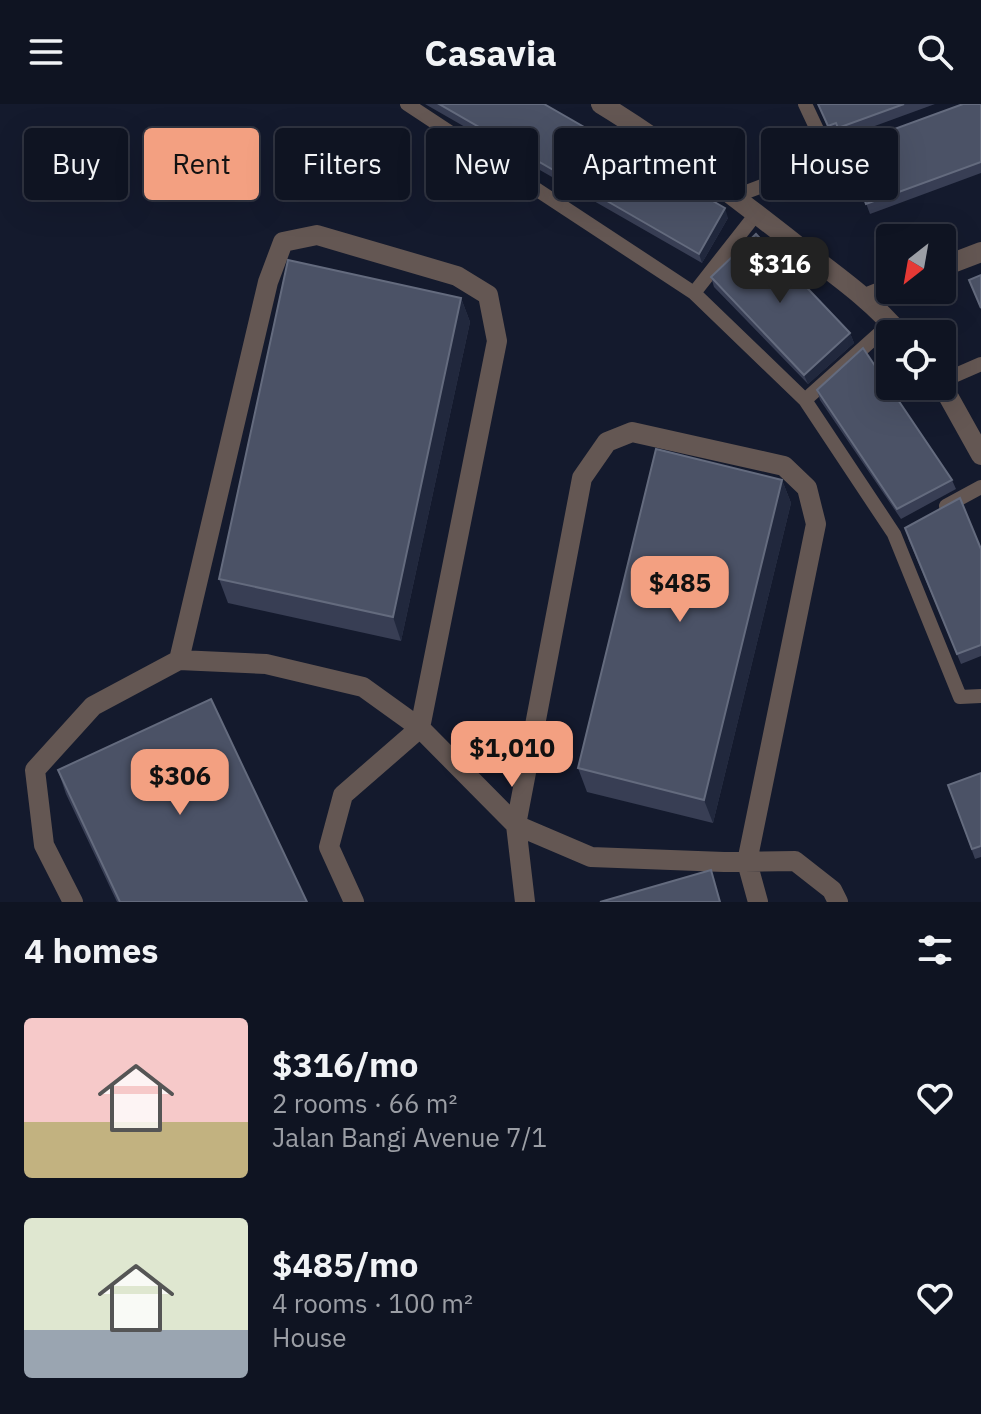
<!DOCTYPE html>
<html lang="en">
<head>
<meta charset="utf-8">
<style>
	body { margin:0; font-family:"IBM Plex Sans",sans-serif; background:#181d2a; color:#f1f3f6; height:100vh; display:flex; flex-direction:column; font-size:30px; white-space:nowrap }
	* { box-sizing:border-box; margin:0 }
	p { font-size:26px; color:#9b9ea5 }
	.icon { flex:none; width:44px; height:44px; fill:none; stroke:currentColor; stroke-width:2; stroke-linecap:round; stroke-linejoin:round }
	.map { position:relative; height:798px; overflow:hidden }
	.panel { display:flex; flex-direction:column; background:#0f1422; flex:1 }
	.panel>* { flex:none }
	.banner { position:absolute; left:24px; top:24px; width:934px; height:72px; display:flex; gap:16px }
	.needle { width:52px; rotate:211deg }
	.tools { position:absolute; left:876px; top:120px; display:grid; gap:16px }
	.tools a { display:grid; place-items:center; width:80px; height:80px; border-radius:8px; background:#0f1422; box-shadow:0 8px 32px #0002,0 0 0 2px #2f3340; font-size:40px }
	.price { position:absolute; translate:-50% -68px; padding:0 18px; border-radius:16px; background:#f3a081; color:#111; font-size:26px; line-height:52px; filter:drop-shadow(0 2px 4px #0008) }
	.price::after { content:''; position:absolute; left:50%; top:48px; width:24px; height:18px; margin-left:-12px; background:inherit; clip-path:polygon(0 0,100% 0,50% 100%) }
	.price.selected { background:#222; color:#fff }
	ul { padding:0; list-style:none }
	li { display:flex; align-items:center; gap:24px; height:200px; padding:0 24px }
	li span { display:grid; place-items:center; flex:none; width:224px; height:160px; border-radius:8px; color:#555 }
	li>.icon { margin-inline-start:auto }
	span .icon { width:96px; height:96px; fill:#fffc; stroke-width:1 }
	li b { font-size:34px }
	h2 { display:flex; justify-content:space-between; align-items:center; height:96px; padding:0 24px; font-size:34px }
	.chip { padding:0 28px; border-radius:8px; background:#0f1422; box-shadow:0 8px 32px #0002,0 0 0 2px #2f3340; font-size:28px; line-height:72px }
	.chip.selected { background:#f3a081; color:#111 }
	header { display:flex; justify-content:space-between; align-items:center; height:104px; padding:0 24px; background:#0f1422; font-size:36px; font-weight:700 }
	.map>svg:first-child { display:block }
</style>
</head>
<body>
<header><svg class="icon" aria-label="menu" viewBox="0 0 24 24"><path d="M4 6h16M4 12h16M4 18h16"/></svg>Casavia<svg class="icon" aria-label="search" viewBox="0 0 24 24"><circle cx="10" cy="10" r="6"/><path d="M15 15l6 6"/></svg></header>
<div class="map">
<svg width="981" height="798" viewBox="0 0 981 798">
	<rect width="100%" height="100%" fill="#141a2d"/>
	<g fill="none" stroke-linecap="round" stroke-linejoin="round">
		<!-- service -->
		<path stroke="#645753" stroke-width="14" d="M407,0L694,189L805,296L894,430L960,593L981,592
			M733,93L815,62L828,49L805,0
			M694,189L756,110
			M942,277L981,260
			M805,296L891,219
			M946,402L981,383"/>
		<!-- minor -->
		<path stroke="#645753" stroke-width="20" d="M601,0C670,42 735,93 799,143C834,170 872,196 900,230
			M942,163L981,148
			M865,194L890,184
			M942,281L981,351
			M179,556L268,178L283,138L317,131L457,172L488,191L497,237L420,624L343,691L329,743L354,798
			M73,798L44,741L35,666L93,602L179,556L266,560L363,583L420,624L516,721L591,753L724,758L795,757L832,786L838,798
			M525,798L516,721L582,374L607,338L632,328L784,362L807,384L816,420L747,758L758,798"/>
	</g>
	<!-- wall -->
	<path fill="#383e54" d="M425,0H544L728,114L702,159Z
		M818,0H935L842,34L840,29L831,32Z
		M981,0V69L870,110L845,43Z
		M711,173L850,229L854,239L808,280L714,183Z
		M461,194L470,218L401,537L228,499L219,475Z
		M817,286L952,376L956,385L901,415L820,296Z
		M782,376L791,399L713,719L587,688L578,664Z
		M908,434L981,445V552L961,560Z
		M58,666L307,798H117L66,690Z
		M981,669V753L975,755L948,681Z"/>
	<!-- shaded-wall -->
	<path fill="#21283d" d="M725,104L728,114L702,159L699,150Z
		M461,194L470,218L401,537L393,513Z
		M850,229L854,239L808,280L804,271Z
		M782,376L791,399L713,719L704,696Z"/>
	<!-- building -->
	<path fill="#4b5266" stroke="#646b7e" stroke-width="2" d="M439,0H544L725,104L699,150Z
		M818,0H904L838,24L836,19L828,22Z
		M963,0H981V58L866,100L845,43Z
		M756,130L850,229L804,271L711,173Z
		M288,156L461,194L393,513L219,475Z
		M981,171V204L969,176Z
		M863,244L952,376L897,405L817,286Z
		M656,345L782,376L704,696L578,664Z
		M960,394L981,445V541L957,550L905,424Z
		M211,595L307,798H120L58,666Z
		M981,669V742L972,745L948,681Z
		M711,766L720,798H600Z"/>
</svg>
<div class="tools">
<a><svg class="needle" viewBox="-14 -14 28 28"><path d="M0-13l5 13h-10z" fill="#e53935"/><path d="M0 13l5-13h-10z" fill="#9b9ea5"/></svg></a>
<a><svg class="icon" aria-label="locate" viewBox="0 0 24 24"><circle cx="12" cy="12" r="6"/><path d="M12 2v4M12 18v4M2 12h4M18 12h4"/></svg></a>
</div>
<b class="price selected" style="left:780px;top:201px">$316</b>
<b class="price" style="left:680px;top:520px">$485</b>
<b class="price" style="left:512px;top:685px">$1,010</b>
<b class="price" style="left:180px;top:713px">$306</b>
<div class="banner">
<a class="chip">Buy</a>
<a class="chip selected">Rent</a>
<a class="chip">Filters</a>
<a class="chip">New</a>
<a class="chip">Apartment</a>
<a class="chip">House</a>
</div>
</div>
<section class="panel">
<h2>4 homes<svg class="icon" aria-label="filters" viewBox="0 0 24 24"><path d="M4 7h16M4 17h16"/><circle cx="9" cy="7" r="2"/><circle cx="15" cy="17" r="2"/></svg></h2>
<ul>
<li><span style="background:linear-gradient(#f6c9c9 65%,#c2b280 0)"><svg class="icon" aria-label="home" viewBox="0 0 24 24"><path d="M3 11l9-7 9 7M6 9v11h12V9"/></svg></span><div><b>$316/mo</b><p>2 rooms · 66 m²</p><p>Jalan Bangi Avenue 7/1</p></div><svg class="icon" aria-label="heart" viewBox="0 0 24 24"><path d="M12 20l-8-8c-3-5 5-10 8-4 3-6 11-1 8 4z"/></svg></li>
<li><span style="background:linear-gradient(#dfe7d0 70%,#9aa5b1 0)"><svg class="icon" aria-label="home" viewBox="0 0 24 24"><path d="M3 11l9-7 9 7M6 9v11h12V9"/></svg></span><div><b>$485/mo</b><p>4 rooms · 100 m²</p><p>House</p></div><svg class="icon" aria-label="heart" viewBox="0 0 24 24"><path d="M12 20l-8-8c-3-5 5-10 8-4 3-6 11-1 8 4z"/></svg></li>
</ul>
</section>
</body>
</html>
